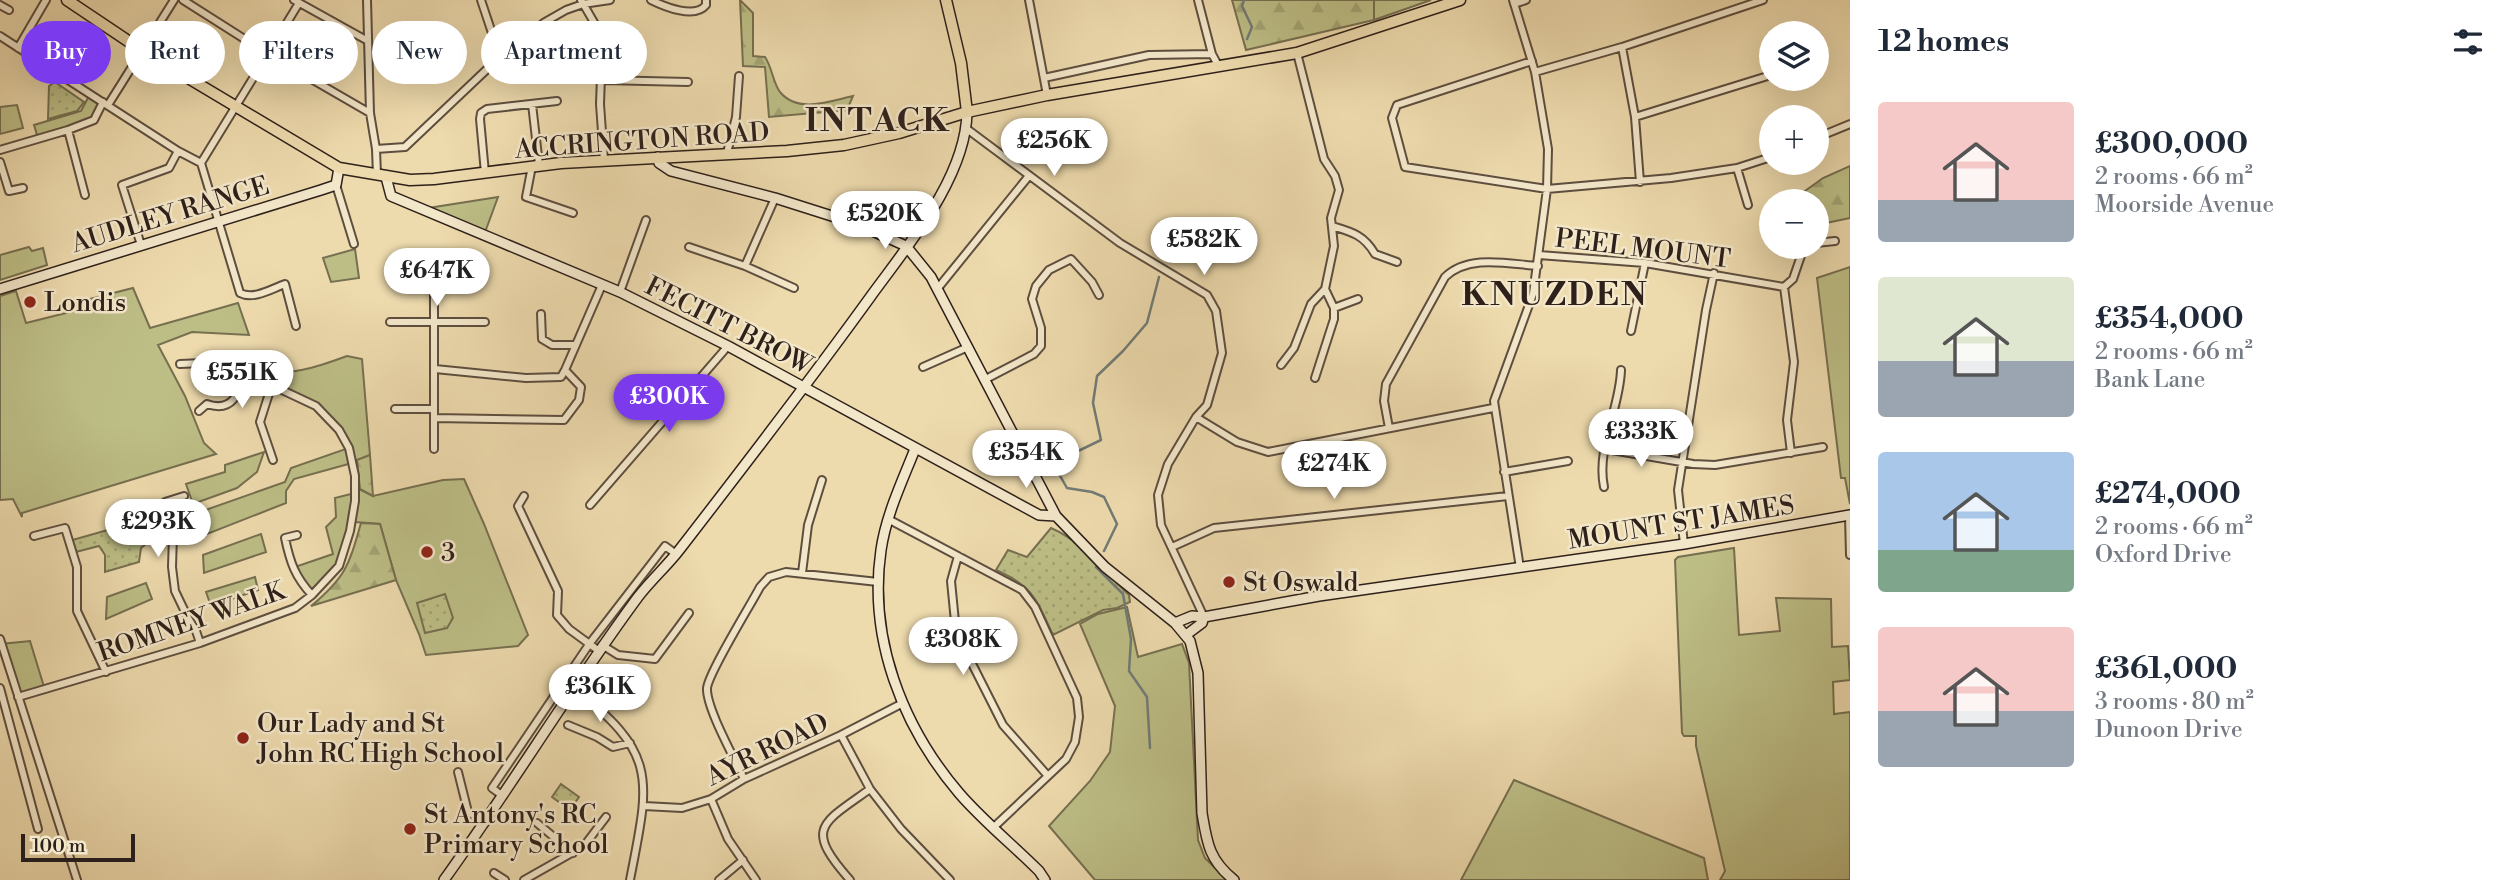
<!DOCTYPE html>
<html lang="en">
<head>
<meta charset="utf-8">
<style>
	body { margin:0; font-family:"Libre Bodoni",serif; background:#f2f2f3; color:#1f2937; height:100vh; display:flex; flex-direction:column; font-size:26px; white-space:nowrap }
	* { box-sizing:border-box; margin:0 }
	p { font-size:23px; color:#747a83 }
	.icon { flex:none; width:38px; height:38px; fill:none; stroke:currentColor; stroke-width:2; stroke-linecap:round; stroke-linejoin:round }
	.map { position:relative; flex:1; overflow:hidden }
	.sheet { display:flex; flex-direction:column; background:#fff; width:665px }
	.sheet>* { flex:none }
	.guide { position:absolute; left:21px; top:21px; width:665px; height:63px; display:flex; gap:14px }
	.controls { position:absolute; left:1759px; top:21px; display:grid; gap:14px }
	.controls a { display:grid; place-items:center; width:70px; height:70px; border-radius:50%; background:#fff; box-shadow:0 7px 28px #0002; font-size:35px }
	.scale { position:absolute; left:21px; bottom:18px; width:114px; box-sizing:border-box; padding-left:7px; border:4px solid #2e201a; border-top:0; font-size:19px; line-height:24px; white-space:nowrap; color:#2e201a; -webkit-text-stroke:5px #f3e7ca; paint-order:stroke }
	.price { position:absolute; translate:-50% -60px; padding:0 16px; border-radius:24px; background:#fff; color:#222; font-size:23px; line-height:46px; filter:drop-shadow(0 2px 4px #0008) }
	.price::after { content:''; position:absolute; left:50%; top:42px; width:21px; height:16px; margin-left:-10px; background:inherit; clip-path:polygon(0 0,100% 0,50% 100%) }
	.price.active { background:#7c3aed; color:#fff }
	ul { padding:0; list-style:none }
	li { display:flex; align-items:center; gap:21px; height:175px; padding:0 28px }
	li span { display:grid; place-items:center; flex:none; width:196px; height:140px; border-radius:7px; color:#555 }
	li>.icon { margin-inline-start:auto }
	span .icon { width:84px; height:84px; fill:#fffc; stroke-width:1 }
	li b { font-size:30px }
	h2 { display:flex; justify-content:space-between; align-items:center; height:84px; padding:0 28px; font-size:30px }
	.chip { padding:0 24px; border-radius:32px; background:#fff; box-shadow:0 7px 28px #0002; font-size:24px; line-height:63px }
	.chip.active { background:#7c3aed; color:#fff }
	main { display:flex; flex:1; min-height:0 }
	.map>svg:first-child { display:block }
</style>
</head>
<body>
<main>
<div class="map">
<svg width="1850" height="880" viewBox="0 0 1850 880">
	<defs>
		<pattern id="forest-firs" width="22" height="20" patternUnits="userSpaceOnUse" patternTransform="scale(1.75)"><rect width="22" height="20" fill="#bdbe86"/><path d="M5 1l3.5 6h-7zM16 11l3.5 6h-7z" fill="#a3a373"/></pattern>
		<pattern id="park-dots" width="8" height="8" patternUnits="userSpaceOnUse" patternTransform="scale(1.75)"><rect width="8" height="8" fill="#bdbe86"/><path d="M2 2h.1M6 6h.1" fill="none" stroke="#a3a373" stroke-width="1.8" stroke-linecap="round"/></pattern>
	</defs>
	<rect width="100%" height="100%" fill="#eddaad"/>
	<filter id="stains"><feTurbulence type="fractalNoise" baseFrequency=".00286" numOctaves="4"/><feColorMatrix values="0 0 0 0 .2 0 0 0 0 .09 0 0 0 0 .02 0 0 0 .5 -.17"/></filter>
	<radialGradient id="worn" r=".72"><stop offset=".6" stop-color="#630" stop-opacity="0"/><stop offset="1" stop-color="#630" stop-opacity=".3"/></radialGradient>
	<!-- grass -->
	<path fill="#bdbe86" stroke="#766f50" stroke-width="2" d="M1374,0H1431L1374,20Z
		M90,94L103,102L94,120L38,138L34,125L81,111Z
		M17,105L23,128L0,134V107Z
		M498,197L484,235L422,209Z
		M29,247L32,251L43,248L47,265L0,280V255Z
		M355,249L359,278L331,282L323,258Z
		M1850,267V504L1845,478H1841L1817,278Z
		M133,288L150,328L238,303L249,335L192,332L158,345L185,396L204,443L216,454L22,513V517L13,499L0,500V296L16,291L26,323L74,311V303Z
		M347,356L362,359L370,455L352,463L294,479L286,491V503L202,536L197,513L285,482L291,468L346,449C330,407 295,396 258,378L257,373C294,374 312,369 347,356Z
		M264,452L257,472L237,488L193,504L186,484L225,472V465Z
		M464,479L484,524L528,635L518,646L426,655L419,634L396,580L380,524L355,522V503L339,566L312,595L292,568L333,554L326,527L336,517L335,498L355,493V487L373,496L443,480Z
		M261,534L266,552L204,573L203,555Z
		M1734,548L1739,635L1780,631L1776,598L1831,599L1832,647L1848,646L1850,680L1833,682L1834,714L1850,712V880H1720L1725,871L1696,746V736H1684L1682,733L1675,560L1678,557Z
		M255,577L258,590L211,606L206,592Z
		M146,583L152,599L106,619L107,597Z
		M1127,607L1138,657L1182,644L1189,663L1198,840L1205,858L1227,880H1095L1049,826L1090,781L1110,752L1115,706L1080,624L1098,614Z
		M30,641L45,690L18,697L1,644Z
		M1514,780L1704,858L1708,880H1461Z"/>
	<!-- forest -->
	<path fill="url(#forest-firs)" stroke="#766f50" stroke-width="2" d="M740,0L753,13V56L765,57C772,67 773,83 780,92C798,114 830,101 853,96L847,110L769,117L765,67L743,66Z
		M1232,0H1374V20L1246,50Z
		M1850,166V218L1817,225L1816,201H1791L1823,178Z
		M370,455L373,496L360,489L357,460Z
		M361,523L380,524L396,580L311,606C346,577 349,565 361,523Z"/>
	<!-- park -->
	<path fill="url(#park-dots)" stroke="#766f50" stroke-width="2" d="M55,82L84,102L77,111L48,119L49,86Z
		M143,520L150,541L141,548L139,562L105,572V555L99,546L72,553L69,541Z
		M1051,528C1082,541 1105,572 1129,595L1130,602L1117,608L1103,610L1053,635C1036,599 1034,587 996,570L1008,550L1027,557Z
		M445,594L453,618L447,628L425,633L417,603Z
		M561,784L579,797L570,810L552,797Z"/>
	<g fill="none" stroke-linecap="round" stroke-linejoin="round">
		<!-- stream -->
		<path stroke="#717b76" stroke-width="2.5" d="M1244,0L1242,6L1252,27L1247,39
			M1104,551L1117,524L1104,497L1092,492L1067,488L1055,467L1054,455L1074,453L1101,440L1093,403L1097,376L1123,351L1147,323L1159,277
			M1096,567L1123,594L1131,639L1129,671L1147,697L1150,748"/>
		<!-- street casing -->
		<g stroke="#5e4e3f" stroke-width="10">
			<path id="street" d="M183,0L268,54L370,113
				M294,0L368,41
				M367,0L370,113L376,149L377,175
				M481,0L492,33L502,55
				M581,0L599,31L602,49L600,104L604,160
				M651,0C665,7 695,19 706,5V0
				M1029,0L1047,95
				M1198,0L1212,54L1219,67
				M1513,0L1535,72L1548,149L1547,189L1533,294L1494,401L1520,568
				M1514,4L1526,0
				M0,5L9,10
				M0,36L178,151L201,163L240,293C254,300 271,289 285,284L296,326
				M1622,47L1635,117L1640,182
				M18,48L46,0
				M1532,61L1397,105L1392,118L1405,167L1547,189L1671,178L1737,168L1771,157
				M1535,72L1622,47L1763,0
				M1044,78L1149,55L1212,54
				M602,80L688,82
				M532,104L539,165
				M108,105L174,0
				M1635,117L1771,75
				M967,129L1120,243L1207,295L1216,311L1222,353L1207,405L1196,417L1168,464L1158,495L1161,525L1204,617
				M68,130L85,195
				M1816,138L1850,124
				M376,149L405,147L502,55L545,22L566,10L583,4L610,0
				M0,150L68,130L94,120L103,102
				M727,153L736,117L739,76
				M0,162L9,191L23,188
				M201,163L299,3
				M532,166L526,197L573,213
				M1737,168L1748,205
				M485,173L480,119L481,113L487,109L557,101
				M336,185L354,244
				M1332,226C1352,232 1364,235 1375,254L1397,262
				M1816,243L1835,241
				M141,245L122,185L169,168L178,151
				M689,247L745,266L794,288
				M1539,255L1645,263L1784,287L1794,362L1787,420L1791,453
				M745,266L775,198
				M1784,287L1793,279L1804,247
				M938,288L1028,177
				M620,292L646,220
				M1334,308L1358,299
				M541,314L542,339L552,345H576
				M390,322H485
				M1631,331L1645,263
				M1281,365L1294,348L1311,304L1325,289L1334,246L1331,218L1339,190L1335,176L1324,159L1297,53
				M923,367L968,347
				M435,369L526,378L561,377L565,370
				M1315,378L1334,319V308L1325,289
				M984,380L1034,354L1041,346V328L1032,299L1036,286L1049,270L1071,259L1092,282L1099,295
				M272,384L260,422L273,460
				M395,409H434
				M199,411L207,404C233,413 239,393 245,372
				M1196,417L1237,442L1268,452L1493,408
				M434,418L564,420L579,400L581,387L565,370L602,285
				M1389,428L1384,401L1386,384L1445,277C1469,254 1508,264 1538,266
				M434,449V285L440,277H457
				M1606,449L1693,464L1715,465L1823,447
				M1504,472L1568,461
				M1604,487C1596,448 1620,408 1621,370
				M184,496L165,502L173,534L172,567L175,591L188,618L196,631L200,643
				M524,496L518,506L558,591L557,615L569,629L599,651
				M590,505L728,346
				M1849,516L1850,555
				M888,519L1022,590L1035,607L1077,698L1079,717L1075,742L1066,759L994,827
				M297,535L285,538C290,562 295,577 312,595
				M34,536L65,528L77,567V611L106,672
				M1684,544L1678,490L1706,310L1714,273
				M1172,547L1214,528L1508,496
				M958,556L951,581L956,632L1003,725L1048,776
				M802,573L808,525L822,480
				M0,639L77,880
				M602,645L618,655L655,659L689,613
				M0,688L38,829
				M573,688C660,754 649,781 630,880
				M18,697L200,643L295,608L312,595L339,566L350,531L355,501V476L349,448L339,430L316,406L231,366L203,363L180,364
				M568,725L597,737L613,747L630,743
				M841,735L870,789L901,829L950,880
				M458,772L468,812L486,822
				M744,779C735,759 706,708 707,688C709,672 750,606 760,587L769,577L786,572L878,582
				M503,796L492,788L590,643L665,546L676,554
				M711,799L728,839L756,880
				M644,806L682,808L711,799L744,779L841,735L901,704
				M537,823L573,853
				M494,873L505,880
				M524,880L584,846L606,817
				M719,880L743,860
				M850,880C804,828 821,824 870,789"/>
		</g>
		<!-- secondary casing -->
		<g stroke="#2e201a" stroke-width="12">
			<path id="secondary" d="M658,157L659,163L671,171L775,198L857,224L906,246L931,277L1056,516L1105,567L1175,623L1190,641L1198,673L1202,813C1207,843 1209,860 1234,880
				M386,177L391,196L620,292L728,346L1039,515L1056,516
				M0,289L321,190L336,185L339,168
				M915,449C902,482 886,515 881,550C868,638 902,726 959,793C983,821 1013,845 1039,871L1045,880
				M1175,623L1192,616L1204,617L1319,596L1684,544L1850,515
				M1186,635L1202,623L1204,617
				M444,880C511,787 570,689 638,597C651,580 667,566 680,549C745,465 809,382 871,296C908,245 966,177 967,112"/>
		</g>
		<!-- primary casing -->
		<g stroke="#2e201a" stroke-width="13">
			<path id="primary" d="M67,0L143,51L339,168L410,180L434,179L561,163L787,151L844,145L899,133L967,112L1047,95L1297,53L1460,0
				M946,0L961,63L967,112"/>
		</g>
		<!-- street -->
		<use href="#street" stroke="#f3e7ca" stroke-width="6"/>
		<!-- secondary -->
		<use href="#secondary" stroke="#f3e7ca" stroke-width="9"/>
		<!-- primary -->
		<use href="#primary" stroke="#eddaad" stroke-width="10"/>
	</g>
	<!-- markers -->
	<g fill="#8f2418" stroke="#f3e7ca" stroke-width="2.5">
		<circle cx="30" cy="302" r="7"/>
		<circle cx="427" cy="552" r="7"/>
		<circle cx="1229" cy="582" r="7"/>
		<circle cx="243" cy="738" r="7"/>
		<circle cx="410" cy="829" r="7"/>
	</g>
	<g text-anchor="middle" stroke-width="5" stroke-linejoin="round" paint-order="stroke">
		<!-- street labels -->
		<g font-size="26" fill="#2e201a" stroke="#f3e7ca">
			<text transform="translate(642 140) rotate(-4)" y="9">ACCRINGTON ROAD</text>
			<text transform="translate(170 214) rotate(-17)" y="9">AUDLEY RANGE</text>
			<text transform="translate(1643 248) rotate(7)" y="9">PEEL MOUNT</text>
			<text transform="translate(729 325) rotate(27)" y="9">FECITT BROW</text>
			<text transform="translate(1681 522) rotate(-9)" y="9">MOUNT ST JAMES</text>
			<text transform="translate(191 621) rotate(-19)" y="9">ROMNEY WALK</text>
			<text transform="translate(767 749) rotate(-26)" y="9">AYR ROAD</text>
		</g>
		<!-- poi labels -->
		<g font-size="26" fill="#2e201a" stroke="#f3e7ca" text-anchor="start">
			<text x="44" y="311">Londis</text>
			<text x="441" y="561">3</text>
			<text x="1243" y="591">St Oswald</text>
			<text x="257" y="732">Our Lady and St<tspan x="257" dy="30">John RC High School</tspan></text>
			<text x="424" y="823">St Antony's RC<tspan x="424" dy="30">Primary School</tspan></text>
		</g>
		<!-- district labels -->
		<g font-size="33" font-weight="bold" letter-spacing="2" fill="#2e201a" stroke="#f3e7ca">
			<text x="878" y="131">INTACK</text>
			<text x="1555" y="305">KNUZDEN</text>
		</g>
	</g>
	<rect width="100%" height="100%" filter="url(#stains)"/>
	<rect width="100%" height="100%" fill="url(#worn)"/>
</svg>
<div class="controls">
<a><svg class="icon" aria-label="layers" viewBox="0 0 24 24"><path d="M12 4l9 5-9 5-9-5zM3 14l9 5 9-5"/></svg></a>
<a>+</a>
<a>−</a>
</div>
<div class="scale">100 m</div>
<b class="price" style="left:1054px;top:178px">£256K</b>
<b class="price" style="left:885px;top:251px">£520K</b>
<b class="price" style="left:1204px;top:277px">£582K</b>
<b class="price" style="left:437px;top:308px">£647K</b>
<b class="price" style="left:242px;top:410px">£551K</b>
<b class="price active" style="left:669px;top:434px">£300K</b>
<b class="price" style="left:1641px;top:469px">£333K</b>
<b class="price" style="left:1026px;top:490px">£354K</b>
<b class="price" style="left:1334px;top:501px">£274K</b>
<b class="price" style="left:158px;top:559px">£293K</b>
<b class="price" style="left:963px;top:677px">£308K</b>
<b class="price" style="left:600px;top:724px">£361K</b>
<div class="guide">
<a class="chip active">Buy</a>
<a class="chip">Rent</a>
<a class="chip">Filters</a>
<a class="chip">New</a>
<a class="chip">Apartment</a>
</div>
</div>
<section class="sheet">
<h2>12 homes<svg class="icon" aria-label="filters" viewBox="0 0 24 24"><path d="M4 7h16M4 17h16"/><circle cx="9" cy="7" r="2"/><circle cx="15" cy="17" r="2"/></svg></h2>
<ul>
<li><span style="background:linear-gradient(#f6c9c9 70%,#9aa5b1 0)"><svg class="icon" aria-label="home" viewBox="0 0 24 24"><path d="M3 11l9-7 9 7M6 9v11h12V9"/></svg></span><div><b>£300,000</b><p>2 rooms · 66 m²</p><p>Moorside Avenue</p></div></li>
<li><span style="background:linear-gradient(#dfe7d0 60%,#9aa5b1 0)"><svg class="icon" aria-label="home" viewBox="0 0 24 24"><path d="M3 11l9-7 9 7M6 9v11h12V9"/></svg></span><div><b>£354,000</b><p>2 rooms · 66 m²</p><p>Bank Lane</p></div></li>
<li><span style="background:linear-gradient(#a9c7e8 70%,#7fa58c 0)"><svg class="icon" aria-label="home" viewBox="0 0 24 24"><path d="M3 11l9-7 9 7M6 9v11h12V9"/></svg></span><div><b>£274,000</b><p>2 rooms · 66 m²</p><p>Oxford Drive</p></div></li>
<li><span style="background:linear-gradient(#f6c9c9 60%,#9aa5b1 0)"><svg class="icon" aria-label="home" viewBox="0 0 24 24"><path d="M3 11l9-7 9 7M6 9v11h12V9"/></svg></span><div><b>£361,000</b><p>3 rooms · 80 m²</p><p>Dunoon Drive</p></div></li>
</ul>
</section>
</main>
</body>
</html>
